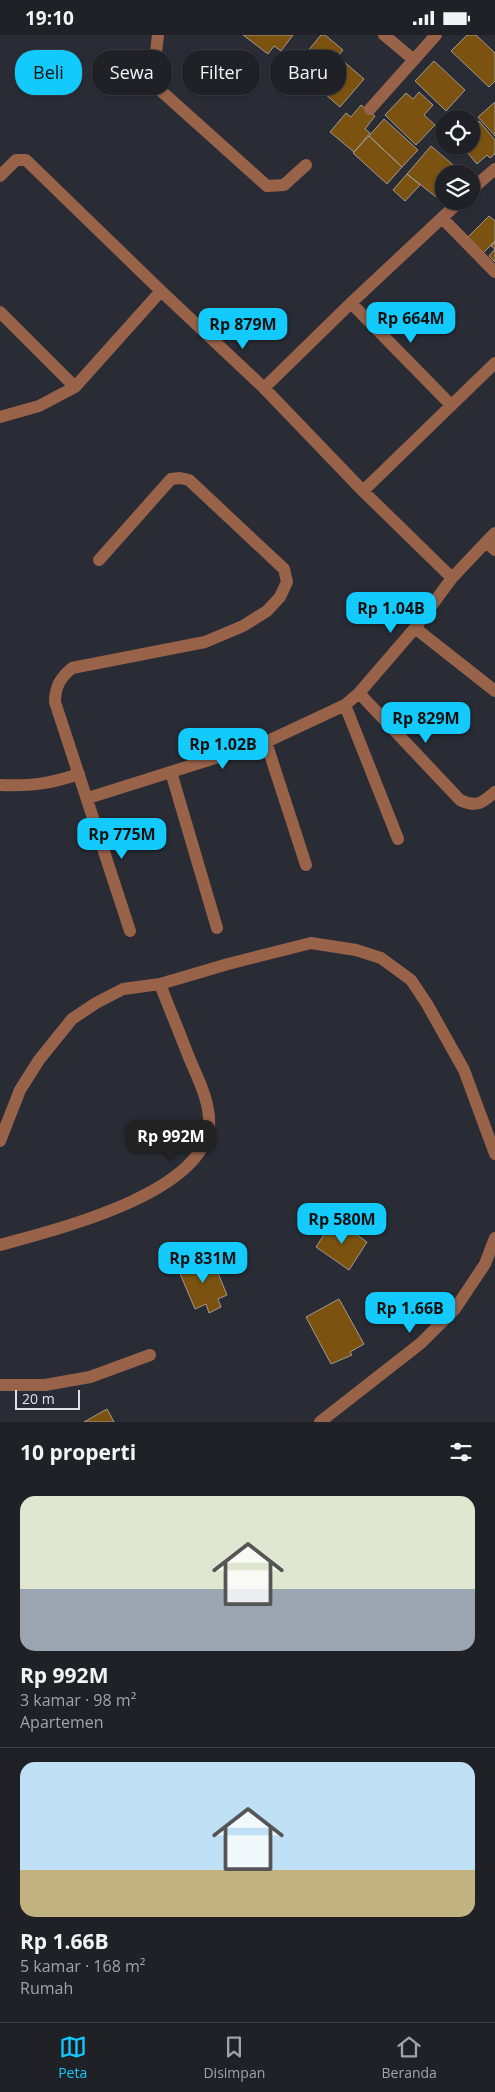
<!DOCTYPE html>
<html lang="id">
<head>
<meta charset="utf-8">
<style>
	body { margin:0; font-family:"Open Sans",sans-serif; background:#27292f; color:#f1f3f6; height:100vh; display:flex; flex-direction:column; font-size:19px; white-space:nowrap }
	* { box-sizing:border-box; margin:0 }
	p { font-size:16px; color:#a1a3a7 }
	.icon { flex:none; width:28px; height:28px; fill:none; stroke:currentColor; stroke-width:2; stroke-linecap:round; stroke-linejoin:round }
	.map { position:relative; height:1387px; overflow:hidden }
	.sheet { display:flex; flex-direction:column; background:#1f2127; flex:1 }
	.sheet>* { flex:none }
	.top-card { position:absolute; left:15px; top:15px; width:465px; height:45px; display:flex; gap:10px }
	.controls { position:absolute; left:435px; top:75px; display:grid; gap:10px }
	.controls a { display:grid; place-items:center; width:45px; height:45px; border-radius:50%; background:#1f2127; box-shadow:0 1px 4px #0004,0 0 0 1px #3c3e44; font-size:25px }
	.scale { position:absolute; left:15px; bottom:12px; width:65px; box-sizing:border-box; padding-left:5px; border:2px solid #dfe1e7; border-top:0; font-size:14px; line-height:18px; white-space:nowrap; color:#dfe1e7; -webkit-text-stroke:4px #292c34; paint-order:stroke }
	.price { position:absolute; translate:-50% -42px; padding:0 11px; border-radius:10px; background:#12cafb; color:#111; font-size:16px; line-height:32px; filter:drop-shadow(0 1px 2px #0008) }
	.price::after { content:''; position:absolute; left:50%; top:30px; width:15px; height:11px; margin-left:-8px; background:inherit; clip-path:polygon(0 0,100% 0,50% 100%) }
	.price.on { background:#222; color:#fff }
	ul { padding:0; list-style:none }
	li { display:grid; align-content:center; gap:10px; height:265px; padding:0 20px }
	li+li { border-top:1px solid #3c3e44 }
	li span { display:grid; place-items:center; height:155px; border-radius:15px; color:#555 }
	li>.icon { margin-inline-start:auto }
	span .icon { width:90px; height:90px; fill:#fffc; stroke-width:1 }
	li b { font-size:21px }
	h2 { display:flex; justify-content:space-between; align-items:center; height:60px; padding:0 20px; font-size:21px }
	.tag { padding:0 18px; border-radius:20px; background:#1f2127; box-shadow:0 1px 4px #0004,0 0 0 1px #3c3e44; font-size:18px; line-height:45px }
	.tag.on { background:#12cafb; color:#111 }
	.status { display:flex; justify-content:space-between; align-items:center; height:35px; padding:0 25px; background:#1f2127; direction:ltr }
	.status svg { height:14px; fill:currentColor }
	.tab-bar { display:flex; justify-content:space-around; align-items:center; height:70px; border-top:1px solid #3c3e44; background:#1f2127; font-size:14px; color:#a1a3a7 }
	.tab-bar a { display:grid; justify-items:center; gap:2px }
	.tab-bar .on { color:#12cafb }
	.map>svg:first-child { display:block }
</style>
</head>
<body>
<div class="status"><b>19:10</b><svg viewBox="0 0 49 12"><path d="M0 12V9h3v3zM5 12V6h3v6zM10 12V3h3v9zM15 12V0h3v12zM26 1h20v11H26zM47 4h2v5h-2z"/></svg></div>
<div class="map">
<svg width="495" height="1387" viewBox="0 0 495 1387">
	<rect width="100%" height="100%" fill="#292c34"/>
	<!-- building -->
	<path fill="#7b5210" stroke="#a29a91" d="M243,0H293L281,16L274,11L268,19Z
		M321,0H325L343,15L312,52L292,35Z
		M467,0H476L495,18V46L489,52L451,16Z
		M341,24L364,44L340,72L317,52Z
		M434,26L465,55L446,76L415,46Z
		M419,57L433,70L424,80L435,90L416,110L385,80L406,58L413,64Z
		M495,67V101L478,82Z
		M361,70L375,81L365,94L370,98L354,117L330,97L346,78L351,82Z
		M384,84L418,115L402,132L369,101Z
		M479,86L495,105V119L490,123L487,120L477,129L462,111H471V93Z
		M369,101L402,132L387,149L353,118Z
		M431,111L459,135L456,139H444V153L436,162L407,139Z
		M407,139L420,150L405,166L393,155Z
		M489,181L495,186V206L483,218L468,202Z
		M495,207V227L489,221L495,214L491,211Z
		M334,1184L367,1207L349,1235L316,1212Z
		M211,1221L227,1260L218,1264L221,1272L209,1278L206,1269L195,1274L178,1234Z
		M339,1264L364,1309L350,1317L352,1320L331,1329L306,1282Z
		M107,1374L114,1387H84Z"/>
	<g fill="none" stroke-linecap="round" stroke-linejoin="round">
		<!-- minor -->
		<path stroke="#996349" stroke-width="12" d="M158,0L153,42L160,55L267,151L284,150L306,130
			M384,0L414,25
			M370,74L436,0
			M0,141L16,125H26L161,256L264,353L363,456L452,543
			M471,155L495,134
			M442,183L495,237
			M351,268L451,370
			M0,277L75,352
			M264,353L351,268L460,166
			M0,382L39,371L75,352L161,256
			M363,456L495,328
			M495,498L486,507L495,515
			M99,525L171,444L180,443L189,445L284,534L287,547L280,562L267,576L243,591L205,607L72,633C60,643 55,652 55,667L130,896
			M415,593L495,656
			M359,658L460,765C477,773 482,768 495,757
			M345,670L398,804
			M266,707L306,830
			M171,737L217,893
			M0,750C32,751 49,749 79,739
			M88,763L266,707L345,670L359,658L415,593L452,543L486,507
			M0,1106L20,1055L39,1025L72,984L96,968L123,954L160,949L228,929L311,908L356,915L381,923L411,945L427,969L464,1035L495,1119
			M0,1210C54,1195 201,1160 209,1092C211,1067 197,1042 188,1020C179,996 169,973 160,949
			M0,1350H45L90,1342L150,1320
			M320,1387L421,1308L455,1274L485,1229L495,1203"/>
	</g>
</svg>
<div class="controls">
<a><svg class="icon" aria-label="locate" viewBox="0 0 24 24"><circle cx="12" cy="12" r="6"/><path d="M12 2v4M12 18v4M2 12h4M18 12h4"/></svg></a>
<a><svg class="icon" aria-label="layers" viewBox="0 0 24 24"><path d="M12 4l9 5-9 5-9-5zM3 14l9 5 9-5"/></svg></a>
</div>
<div class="scale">20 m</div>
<b class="price" style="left:411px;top:309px">Rp 664M</b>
<b class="price" style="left:243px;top:315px">Rp 879M</b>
<b class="price" style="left:391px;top:599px">Rp 1.04B</b>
<b class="price" style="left:426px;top:709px">Rp 829M</b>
<b class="price" style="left:223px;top:735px">Rp 1.02B</b>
<b class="price" style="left:122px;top:825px">Rp 775M</b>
<b class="price on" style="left:171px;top:1127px">Rp 992M</b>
<b class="price" style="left:342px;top:1210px">Rp 580M</b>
<b class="price" style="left:203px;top:1249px">Rp 831M</b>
<b class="price" style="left:410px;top:1299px">Rp 1.66B</b>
<div class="top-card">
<a class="tag on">Beli</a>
<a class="tag">Sewa</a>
<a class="tag">Filter</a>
<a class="tag">Baru</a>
</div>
</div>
<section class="sheet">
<h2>10 properti<svg class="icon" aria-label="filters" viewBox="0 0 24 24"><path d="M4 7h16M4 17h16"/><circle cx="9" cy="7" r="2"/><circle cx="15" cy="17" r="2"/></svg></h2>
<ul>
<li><span style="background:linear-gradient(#dfe7d0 60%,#9aa5b1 0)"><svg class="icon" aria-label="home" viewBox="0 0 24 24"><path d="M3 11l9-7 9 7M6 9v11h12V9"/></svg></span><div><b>Rp 992M</b><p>3 kamar · 98 m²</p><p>Apartemen</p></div></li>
<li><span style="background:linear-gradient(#bfe0f5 70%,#c2b280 0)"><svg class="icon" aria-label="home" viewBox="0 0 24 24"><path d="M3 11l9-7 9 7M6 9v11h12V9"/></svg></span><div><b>Rp 1.66B</b><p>5 kamar · 168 m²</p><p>Rumah</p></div></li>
</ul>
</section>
<nav class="tab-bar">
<a class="on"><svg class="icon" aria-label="map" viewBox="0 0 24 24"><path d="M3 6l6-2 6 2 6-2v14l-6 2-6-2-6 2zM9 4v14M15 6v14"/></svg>Peta</a>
<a><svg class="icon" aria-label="saved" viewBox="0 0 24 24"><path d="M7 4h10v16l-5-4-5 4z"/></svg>Disimpan</a>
<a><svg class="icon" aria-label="home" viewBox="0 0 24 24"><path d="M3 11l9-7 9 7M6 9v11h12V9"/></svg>Beranda</a>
</nav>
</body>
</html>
